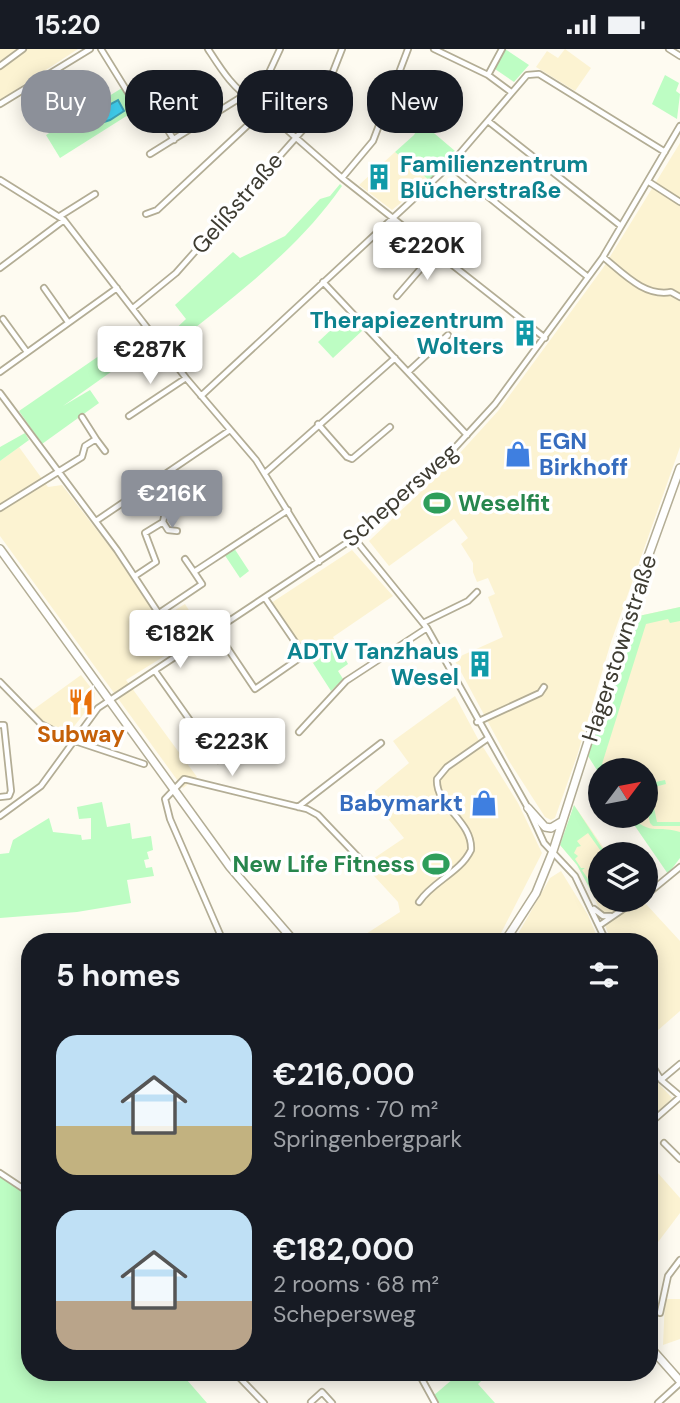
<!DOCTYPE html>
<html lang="en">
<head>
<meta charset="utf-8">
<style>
	body { margin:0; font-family:"DM Sans",sans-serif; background:#20242c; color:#f1f3f6; height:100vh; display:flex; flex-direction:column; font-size:26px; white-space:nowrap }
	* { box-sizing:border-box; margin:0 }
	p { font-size:23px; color:#9ea1a6 }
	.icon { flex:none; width:38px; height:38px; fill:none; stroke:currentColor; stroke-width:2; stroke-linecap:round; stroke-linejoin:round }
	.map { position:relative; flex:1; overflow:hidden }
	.drawer { position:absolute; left:21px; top:884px; width:637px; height:448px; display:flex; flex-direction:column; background:#171b24; border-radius:28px; box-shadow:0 4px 18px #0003 }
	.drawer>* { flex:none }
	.guide { position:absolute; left:21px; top:21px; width:639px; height:63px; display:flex; gap:14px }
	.needle { width:46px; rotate:58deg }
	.controls { position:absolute; left:588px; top:709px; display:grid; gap:14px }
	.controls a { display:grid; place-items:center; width:70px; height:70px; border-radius:50%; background:#171b24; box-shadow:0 4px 18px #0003; font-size:35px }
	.price { position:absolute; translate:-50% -60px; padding:0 16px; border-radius:7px; background:#fff; color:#222; font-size:23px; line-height:46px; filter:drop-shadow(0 2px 4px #0008) }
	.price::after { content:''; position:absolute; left:50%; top:42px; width:21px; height:16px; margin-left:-10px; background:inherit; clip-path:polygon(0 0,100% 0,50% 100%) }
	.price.on { background:#8c9099; color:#fff }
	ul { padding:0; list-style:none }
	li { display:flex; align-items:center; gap:21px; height:175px; padding:0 35px }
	li span { display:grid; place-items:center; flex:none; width:196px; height:140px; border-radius:21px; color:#555 }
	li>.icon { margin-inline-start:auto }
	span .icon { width:84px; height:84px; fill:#fffc; stroke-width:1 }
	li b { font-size:30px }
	h2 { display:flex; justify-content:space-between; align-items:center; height:84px; padding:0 35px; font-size:30px }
	.tag { padding:0 24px; border-radius:28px; background:#171b24; box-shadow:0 4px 18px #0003; font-size:24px; line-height:63px }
	.tag.on { background:#8c9099; color:#fff }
	.status { display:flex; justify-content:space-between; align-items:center; height:49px; padding:0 35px; background:#171b24; direction:ltr }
	.status svg { height:19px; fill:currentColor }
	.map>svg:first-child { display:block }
</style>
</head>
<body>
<div class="status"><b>15:20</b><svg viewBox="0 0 49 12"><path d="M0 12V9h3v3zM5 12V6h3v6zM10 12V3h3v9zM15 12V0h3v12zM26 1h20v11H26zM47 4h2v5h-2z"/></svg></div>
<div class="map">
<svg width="680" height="1354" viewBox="0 0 680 1354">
	<rect width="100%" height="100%" fill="#fefbf1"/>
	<!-- built -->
	<path fill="#fcf3d2" d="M0,0H78L0,51Z
		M565,0L591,19L575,42L536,18L547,2L558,9Z
		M680,94V398L611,593L577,707L555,769L551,771L545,768L509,712L454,610L503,588L488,548L495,545L488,529L477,533L473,523V514L461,495L468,489L454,470L389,517L369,492L449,416L498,362L603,219Z
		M395,103L429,131L392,161L359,136Z
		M19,398L48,438L62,436L113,502L159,571L185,555L203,583L126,631L197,728L183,739L0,487V412Z
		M352,501L393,547L333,588L338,597L313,614L271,554Z
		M680,558V783L653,782L636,775L630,767L646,766V721H600L591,709L634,568Z
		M81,626L95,644L94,652L68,685L37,670L30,663Z
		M455,647L478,690L518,754L542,804L497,892H355L400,863L398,853L364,816L404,789L369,747L409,714L393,692Z
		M574,756L608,805H600V850H646V848L648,851L645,854L680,892V962L649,989V892H611L595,850L577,816L561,797Z
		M561,822L588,866L599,892H514L550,829Z
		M649,1024L672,1049L649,1073Z
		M649,1114L680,1149V1164L649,1205Z
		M665,1250H680V1290L663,1296Z"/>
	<!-- green -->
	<path fill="#bdfdc3" d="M505,0L529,16L514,33L495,20Z
		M665,26L679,34L676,42L680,45L677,70L652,55Z
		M122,39L136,61L60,109L46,86Z
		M421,73L455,102L429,131L395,103L414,86Z
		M340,135L342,137C297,202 232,249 171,298L165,290L186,270L175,256L233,203L240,209L285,187L320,150L330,147Z
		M348,265L363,281L333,309L318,293Z
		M141,278L153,293L63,357L90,341L99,354L42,395L19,362Z
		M25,384L29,391L0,412V398Z
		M234,499L249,522L240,529L224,505Z
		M680,558V572L670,574L668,570L646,575L602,715L607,717L613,713L612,721H600V726L588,707L634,568Z
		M338,597L348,615L338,622L343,630L331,642L313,614Z
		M665,731L666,735L650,739L657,773H680V777H653L650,774L646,756V735Z
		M102,753L107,778L130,774L132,790L151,787L153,801L147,803L149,810L144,811L146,819L152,818L154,827L127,831L131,854L77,863L0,869V805L9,804L13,791L49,769L53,783L81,786L82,791L91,790V769L79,770L77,758Z
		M574,756L606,805H603L588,784L577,792L581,797L577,798L574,804L578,807L575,810L581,819H585L582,821L588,830H593L590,832L596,842L600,841L594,847L577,816L560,796Z
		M628,767C657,788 651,775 680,783V809L668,825Z
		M0,1127L30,1147V1323H180L207,1354H0Z
		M461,1323H506L496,1331L490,1324L478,1335L495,1354H437L433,1347Z"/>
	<!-- water -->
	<path fill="#42d6f7" stroke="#41a8bc" stroke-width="2" d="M118,51L124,62L110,71L88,78L84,72L87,68Z"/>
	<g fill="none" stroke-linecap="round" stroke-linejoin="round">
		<!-- minor casing -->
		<g stroke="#b3ad95" stroke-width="8">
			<path id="minor" d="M101,0L140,63L159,67L174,91
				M208,0C221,20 233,40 254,52L342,129L545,289
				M434,0L488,26L511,43
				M669,0L680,7
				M0,17L23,0
				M488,26L502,0
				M249,49L267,28L280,0
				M0,55L90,0
				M488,72L621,177
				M150,105L243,47
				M450,117L588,228
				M342,129L373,92L408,0
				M0,131L64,171L186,329L256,411L319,513
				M649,133L680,153
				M146,165L157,161L264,61
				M60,167L95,145
				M603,208C623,224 644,248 671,243L680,248
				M0,219L64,171
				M323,233L467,386
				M44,239L68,273
				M397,247L436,202
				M133,259L176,224L316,66L342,0
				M3,270L27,303
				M0,323L117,239
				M408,323L448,286
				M0,344L117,501L184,603
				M201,347L449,117L527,26L539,25L665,103
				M129,367L186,329
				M318,375L347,408L352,410L390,378
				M96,390L105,402
				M265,424L395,309
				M182,452L188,460
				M0,459L82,408L85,397L96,390L82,368
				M96,472L230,381
				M163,473L168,481L177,482
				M354,489L427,579L528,759L544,794L575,827L606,892
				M185,510L194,523
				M135,527L156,513L145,484L163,473L165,463L182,452L165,425
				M159,564L202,535L194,523L288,461
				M423,574L468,552L477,543
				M216,582L255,640L304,606L265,549
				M155,622L218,711
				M0,633L41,675L72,691L144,715
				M477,673L540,644L544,638
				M0,676H4L11,742L9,747L0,748
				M299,683L346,632L427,579
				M298,758L381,694
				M0,767L41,737L98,659L354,489L440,415L495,355L603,208L680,77
				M646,846L680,818
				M419,853C433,832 460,824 471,801C473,772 435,757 437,730L447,718L487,690
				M594,860L603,867H611
				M600,876L638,850
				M223,892L170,770L165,750L184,730L307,760L318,766L361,811
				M649,1011L661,1031L680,1047
				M661,1031L680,1015
				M649,1075L680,1048
				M664,1094L680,1110
				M0,1124L30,1144
				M660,1264L668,1227L680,1211
				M234,1323L264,1354
				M418,1323L435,1354
				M311,1353L322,1343L332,1354
				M658,1354L680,1334"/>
		</g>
		<!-- primary casing -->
		<g stroke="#b3ad95" stroke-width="10">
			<path id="primary" d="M0,500L230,818L294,892
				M528,759L545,778L551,779L561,773
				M505,892L536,844L553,802L640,530L680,419
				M649,1297L680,1332"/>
		</g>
		<!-- minor -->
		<use href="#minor" stroke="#fff" stroke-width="4.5"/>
		<!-- primary -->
		<use href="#primary" stroke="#fff" stroke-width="7"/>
	</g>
	<!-- icons -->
	<defs>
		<g id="building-bare" transform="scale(2.1)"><path d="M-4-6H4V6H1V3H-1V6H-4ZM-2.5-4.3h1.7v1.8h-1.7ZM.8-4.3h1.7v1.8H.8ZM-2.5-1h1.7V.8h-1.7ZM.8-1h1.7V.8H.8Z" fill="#0f9aa8" stroke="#fff" stroke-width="2.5" paint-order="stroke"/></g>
		<g id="shop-bare" transform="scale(2.1)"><path d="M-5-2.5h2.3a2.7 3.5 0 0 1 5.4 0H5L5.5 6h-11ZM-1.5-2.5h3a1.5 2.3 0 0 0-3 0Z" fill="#3f7fe0" stroke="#fff" stroke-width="2.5" paint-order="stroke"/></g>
		<g id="stadium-bare" transform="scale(2.1)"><path d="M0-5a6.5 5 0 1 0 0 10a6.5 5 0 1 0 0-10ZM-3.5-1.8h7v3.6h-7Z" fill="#2e9e5b" stroke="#fff" stroke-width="2.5" paint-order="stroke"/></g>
		<g id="restaurant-bare" transform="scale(2.1)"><path d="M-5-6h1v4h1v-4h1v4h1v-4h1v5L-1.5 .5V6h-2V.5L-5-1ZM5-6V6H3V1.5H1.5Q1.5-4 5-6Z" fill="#e8710a" stroke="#fff" stroke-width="2.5" paint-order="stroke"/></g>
	</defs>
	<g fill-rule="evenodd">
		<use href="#building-bare" x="379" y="128"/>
		<use href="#building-bare" x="525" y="284"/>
		<use href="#shop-bare" x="518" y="405"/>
		<use href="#stadium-bare" x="437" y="454"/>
		<use href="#building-bare" x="480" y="615"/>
		<use href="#restaurant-bare" x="81" y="653"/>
		<use href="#shop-bare" x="484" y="754"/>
		<use href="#stadium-bare" x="436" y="815"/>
	</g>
	<g text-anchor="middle" stroke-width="7" stroke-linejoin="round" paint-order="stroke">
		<!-- culture labels -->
		<g font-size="23" font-weight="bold" fill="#0d838f" stroke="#fff" text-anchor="end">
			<text x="400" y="123" text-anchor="start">Familienzentrum<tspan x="400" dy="26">Blücherstraße</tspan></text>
			<text x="504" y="279">Therapiezentrum<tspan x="504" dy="26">Wolters</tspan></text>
			<text x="459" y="610">ADTV Tanzhaus<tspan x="459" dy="26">Wesel</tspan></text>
		</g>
		<!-- street labels -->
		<g font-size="23" fill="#3e3c32" stroke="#fff">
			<text transform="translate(237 154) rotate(-49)" y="8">Gelißstraße</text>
			<text transform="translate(400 446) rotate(-41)" y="8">Schepersweg</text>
			<text transform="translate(619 599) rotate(-72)" y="8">Hagerstownstraße</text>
		</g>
		<!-- shop labels -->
		<g font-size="23" font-weight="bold" fill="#366cbe" stroke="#fff" text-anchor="start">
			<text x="539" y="400">EGN<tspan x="539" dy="26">Birkhoff</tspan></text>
			<text x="463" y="762" text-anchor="end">Babymarkt</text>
		</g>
		<!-- leisure labels -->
		<g font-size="23" font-weight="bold" fill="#27864d" stroke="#fff" text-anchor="start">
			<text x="458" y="462">Weselfit</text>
			<text x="415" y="823" text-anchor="end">New Life Fitness</text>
		</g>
		<!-- food labels -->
		<g font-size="23" font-weight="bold" fill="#c56008" stroke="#fff">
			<text x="81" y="693">Subway</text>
		</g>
	</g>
</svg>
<div class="controls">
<a><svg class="needle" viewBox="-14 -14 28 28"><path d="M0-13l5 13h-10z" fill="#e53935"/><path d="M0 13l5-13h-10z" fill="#9ea1a6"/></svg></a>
<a><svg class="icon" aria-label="layers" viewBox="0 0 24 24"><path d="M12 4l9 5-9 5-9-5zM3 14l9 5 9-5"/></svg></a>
</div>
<b class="price" style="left:427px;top:233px">€220K</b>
<b class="price" style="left:150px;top:337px">€287K</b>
<b class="price on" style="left:172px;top:481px">€216K</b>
<b class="price" style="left:180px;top:621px">€182K</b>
<b class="price" style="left:232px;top:729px">€223K</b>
<div class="guide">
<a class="tag on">Buy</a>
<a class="tag">Rent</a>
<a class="tag">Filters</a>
<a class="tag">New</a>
</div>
<section class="drawer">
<h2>5 homes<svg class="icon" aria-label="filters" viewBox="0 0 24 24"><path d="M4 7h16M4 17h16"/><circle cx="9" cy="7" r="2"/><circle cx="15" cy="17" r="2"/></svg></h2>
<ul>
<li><span style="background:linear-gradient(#bfe0f5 65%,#c2b280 0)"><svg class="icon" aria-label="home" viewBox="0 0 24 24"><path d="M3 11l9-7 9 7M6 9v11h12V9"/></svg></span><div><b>€216,000</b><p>2 rooms · 70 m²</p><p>Springenbergpark</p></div></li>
<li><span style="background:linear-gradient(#bfe0f5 65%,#b9a48a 0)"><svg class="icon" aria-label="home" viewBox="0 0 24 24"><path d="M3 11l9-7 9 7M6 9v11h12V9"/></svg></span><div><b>€182,000</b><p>2 rooms · 68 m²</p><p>Schepersweg</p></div></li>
</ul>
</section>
</div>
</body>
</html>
